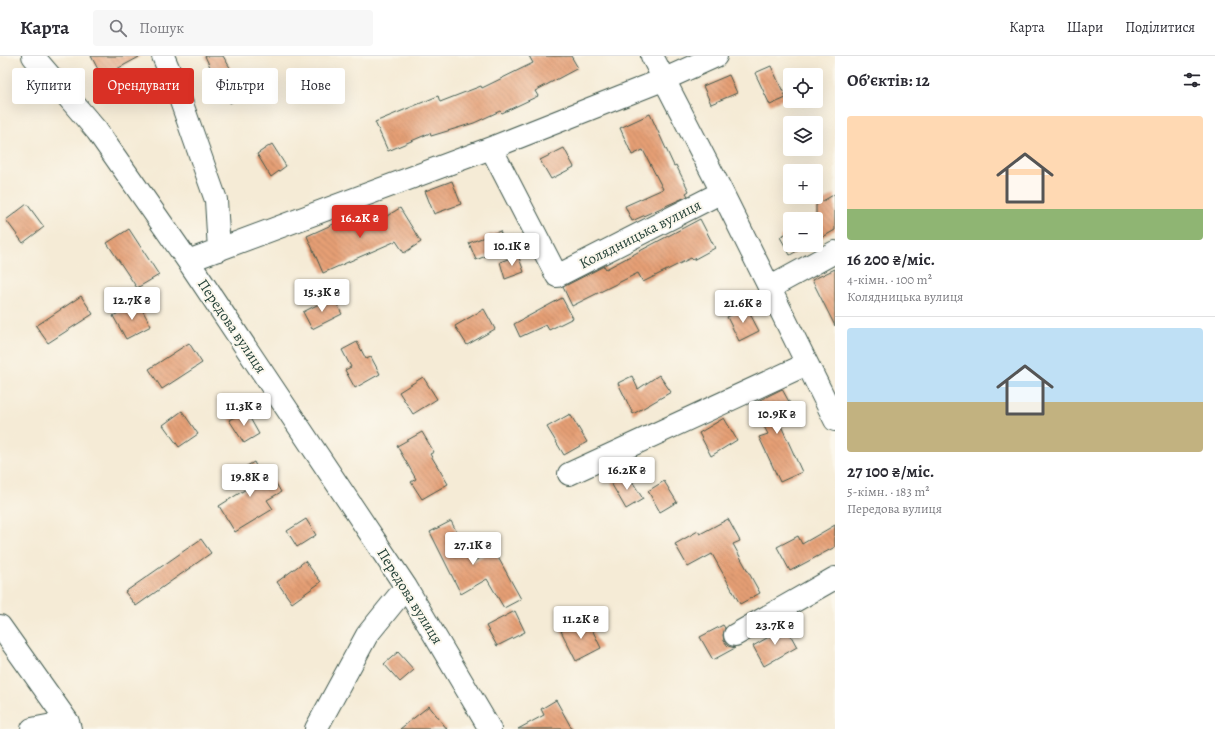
<!DOCTYPE html>
<html lang="uk">
<head>
<meta charset="utf-8">
<style>
	body { margin:0; font-family:Alegreya,serif; background:#f7f7f7; color:#2b2b33; height:100vh; display:flex; flex-direction:column; font-size:15px; white-space:nowrap }
	* { box-sizing:border-box; margin:0 }
	p { font-size:13px; color:#7c7c81 }
	.icon { flex:none; width:22px; height:22px; fill:none; stroke:currentColor; stroke-width:2; stroke-linecap:round; stroke-linejoin:round }
	.map { position:relative; flex:1; overflow:hidden }
	.side { display:flex; flex-direction:column; background:#fff; width:380px }
	.side>* { flex:none }
	.hud { position:absolute; left:12px; top:12px; width:380px; height:36px; display:flex; gap:8px }
	.controls { position:absolute; left:783px; top:12px; display:grid; gap:8px }
	.controls a { display:grid; place-items:center; width:40px; height:40px; border-radius:4px; background:#fff; box-shadow:0 4px 16px #0002; font-size:20px }
	.price { position:absolute; translate:-50% -34px; padding:0 9px; border-radius:4px; background:#fff; color:#222; font-size:13px; line-height:26px; filter:drop-shadow(0 1px 2px #0008) }
	.price::after { content:''; position:absolute; left:50%; top:24px; width:12px; height:9px; margin-left:-6px; background:inherit; clip-path:polygon(0 0,100% 0,50% 100%) }
	.price.active { background:#d93025; color:#fff }
	ul { padding:0; list-style:none }
	li { display:grid; align-content:center; gap:8px; height:212px; padding:0 12px }
	li+li { border-top:1px solid #e1e1e2 }
	li span { display:grid; place-items:center; height:124px; border-radius:4px; color:#555 }
	li>.icon { margin-inline-start:auto }
	span .icon { width:72px; height:72px; fill:#fffc; stroke-width:1 }
	li b { font-size:17px }
	h2 { display:flex; justify-content:space-between; align-items:center; height:48px; padding:0 12px; font-size:17px }
	.tag { padding:0 14px; border-radius:4px; background:#fff; box-shadow:0 4px 16px #0002; font-size:14px; line-height:36px }
	.tag.active { background:#d93025; color:#fff }
	header { display:flex; align-items:center; gap:24px; box-sizing:border-box; height:56px; padding:0 20px; background:#fff; border-bottom:1px solid #e1e1e2 }
	header strong { font-size:19px }
	nav { display:flex; gap:22px; margin-inline-start:auto; font-size:14px }
	.search { width:280px; height:36px; background:#f7f7f7; display:flex; align-items:center; gap:10px; box-sizing:border-box; padding:0 14px; border-radius:4px; color:#7c7c81; font-size:15px }
	main { display:flex; flex:1; min-height:0 }
	.map>svg:first-child { display:block }
</style>
</head>
<body>
<header>
<strong>Карта</strong>
<div class="search"><svg class="icon" aria-label="search" viewBox="0 0 24 24"><circle cx="10" cy="10" r="6"/><path d="M15 15l6 6"/></svg>Пошук</div>
<nav><a>Карта</a><a>Шари</a><a>Поділитися</a></nav>
</header>
<main>
<div class="map">
<svg width="835" height="673" viewBox="0 0 835 673">
	<defs>
		<pattern id="building-back-hatch" width="6" height="6" patternUnits="userSpaceOnUse"><rect width="6" height="6" fill="#e59f74"/><path d="M-1 5l2 2M0 0l6 6M5-1l2 2" fill="none" stroke="#b98360"/></pattern>
	</defs>
	<rect width="100%" height="100%" fill="#fbf7ec"/>
	<filter id="ink" filterUnits="userSpaceOnUse"><feTurbulence type="fractalNoise" baseFrequency=".025" numOctaves="2"/><feDisplacementMap in="SourceGraphic" scale="8" xChannelSelector="R" yChannelSelector="G"/><feConvolveMatrix kernelMatrix="1 2 1 2 8 2 1 2 1" color-interpolation-filters="sRGB"/></filter>
	<filter id="wash" filterUnits="userSpaceOnUse"><feTurbulence type="fractalNoise" baseFrequency=".012" numOctaves="4" result="noise"/><feDisplacementMap in="SourceGraphic" scale="16" xChannelSelector="R" yChannelSelector="G"/><feGaussianBlur stdDeviation="0.9" result="paint"/><feColorMatrix in="noise" values="0 0 0 0 0 0 0 0 0 0 0 0 0 0 0 0 0 1.4 0 .05"/><feComposite in="paint" operator="in"/></filter>
	<g filter="url(#wash)">
		<rect width="100%" height="100%" fill="#f5ebd6"/>
		<g id="blocks">
			<!-- building -->
			<path fill="url(#building-back-hatch)" d="M91,0H141L102,21Z
				M205,0H223L246,38L230,47L217,26Z
				M529,0H571L578,12L535,35L538,40L502,57L500,55L474,67L431,80L430,77L388,95L375,66L438,40L440,46L481,30L482,32L533,7Z
				M771,10L786,42L770,49L755,17Z
				M729,19L737,37L711,48L703,30Z
				M650,58L674,110L676,109L689,135L686,137L688,140L632,165L625,150L663,133L643,94L632,99L620,72Z
				M272,88L286,110L271,121L257,98Z
				M564,92L574,111L551,123L540,104Z
				M452,125L461,148L434,158L425,135Z
				M835,138V174L816,185V163H812L816,161V149Z
				M27,148L44,171L23,187L6,164Z
				M400,152L421,186L404,197L396,185L323,217L307,180L360,156L367,172Z
				M700,163L715,192L693,204L691,202L643,226L638,217L572,250L563,231L604,210L606,213Z
				M129,173L159,219L137,232L107,187Z
				M500,175L506,192L476,204L469,187Z
				M790,175V189H808L790,199L780,181Z
				M518,199L524,216L505,223L500,206Z
				M835,213V270L812,224Z
				M81,240L93,258L48,287L36,270Z
				M333,241L342,258L312,273L303,256Z
				M562,242L573,262L549,274L546,269L520,281L514,268Z
				M138,246L151,270L126,283L113,260Z
				M747,252L759,275L739,285L727,261Z
				M484,253L495,273L467,289L455,270Z
				M357,286L366,303L371,301L380,318L355,332L345,314L351,311L342,294Z
				M189,287L202,307L162,333L149,313Z
				M659,319L671,336L633,358L618,327L632,320L638,333Z
				M423,321L437,343L413,358L399,336Z
				M782,333L793,353L777,361L802,416L780,426L759,381L768,378L752,348Z
				M182,355L198,378L179,391L163,369Z
				M246,355L259,378L244,387L229,364Z
				M570,358L587,386L564,399L547,371Z
				M724,362L737,384L711,400L699,377Z
				M422,376L434,396L430,398L448,428L422,443L411,426L416,423L397,390Z
				M254,406L263,424L271,419L281,436L267,444L273,453L235,476L219,450L246,433L236,416Z
				M627,417L643,443L626,453L611,427Z
				M664,425L677,446L660,456L648,435Z
				M306,463L316,479L297,491L287,475Z
				M728,463L740,485L733,488L760,537L740,548L712,498L688,511L675,488L698,475L700,478Z
				M451,465L472,506L494,494L521,543L504,552L487,523L461,538L430,476Z
				M835,469V491L790,515L777,491L798,480L802,488Z
				M201,483L211,497L136,550L125,536Z
				M305,505L321,526L292,547L277,526Z
				M515,555L525,576L497,590L486,570Z
				M587,563L601,592L576,605L561,575Z
				M723,569L725,572L723,579L724,585L728,590L735,592L713,604L700,581Z
				M786,571L797,591L764,610L753,590Z
				M398,596L414,614L400,626L384,608Z
				M556,644L572,673H518L544,659L541,653Z
				M429,650L447,673H400Z"/>
		</g>
	</g>
	<g filter="url(#ink)">
		<use href="#blocks" fill-opacity="0" stroke="#3f574c" stroke-width="1"/>
		<g fill="none" stroke-linecap="round" stroke-linejoin="round">
			<!-- minor casing -->
			<g stroke="#3f574c" stroke-width="24">
				<path id="minor" d="M33,0L97,75L188,205L406,531L490,673
					M163,0L176,31L216,144L219,194
					M652,0L722,136L835,364
					M491,92L557,220L722,136
					M188,205L491,92L665,23L716,0
					M769,232L835,196
					M569,418L807,308
					M0,570L68,666L70,673
					M735,579L835,522
					M32,673L68,666
					M316,673L367,579L406,531"/>
			</g>
			<!-- minor -->
			<use href="#minor" stroke="#fff" stroke-width="22"/>
		</g>
	</g>
	<g text-anchor="middle" stroke-width="4" stroke-linejoin="round" paint-order="stroke">
		<!-- street labels -->
		<g font-size="15" fill="#1f3d34" stroke="#fbf7ec">
			<text transform="translate(640 178) rotate(-27)" y="5">Колядницька вулиця</text>
			<text transform="translate(232 270) rotate(56)" y="5">Передова вулиця</text>
			<text transform="translate(410 540) rotate(58)" y="5">Передова вулиця</text>
		</g>
	</g>
</svg>
<div class="controls">
<a><svg class="icon" aria-label="locate" viewBox="0 0 24 24"><circle cx="12" cy="12" r="6"/><path d="M12 2v4M12 18v4M2 12h4M18 12h4"/></svg></a>
<a><svg class="icon" aria-label="layers" viewBox="0 0 24 24"><path d="M12 4l9 5-9 5-9-5zM3 14l9 5 9-5"/></svg></a>
<a>+</a>
<a>−</a>
</div>
<b class="price active" style="left:360px;top:183px">16.2K ₴</b>
<b class="price" style="left:512px;top:211px">10.1K ₴</b>
<b class="price" style="left:322px;top:257px">15.3K ₴</b>
<b class="price" style="left:132px;top:265px">12.7K ₴</b>
<b class="price" style="left:743px;top:268px">21.6K ₴</b>
<b class="price" style="left:244px;top:371px">11.3K ₴</b>
<b class="price" style="left:777px;top:379px">10.9K ₴</b>
<b class="price" style="left:627px;top:435px">16.2K ₴</b>
<b class="price" style="left:250px;top:442px">19.8K ₴</b>
<b class="price" style="left:473px;top:510px">27.1K ₴</b>
<b class="price" style="left:581px;top:584px">11.2K ₴</b>
<b class="price" style="left:775px;top:590px">23.7K ₴</b>
<div class="hud">
<a class="tag">Купити</a>
<a class="tag active">Орендувати</a>
<a class="tag">Фільтри</a>
<a class="tag">Нове</a>
</div>
</div>
<section class="side">
<h2>Об’єктів: 12<svg class="icon" aria-label="filters" viewBox="0 0 24 24"><path d="M4 7h16M4 17h16"/><circle cx="9" cy="7" r="2"/><circle cx="15" cy="17" r="2"/></svg></h2>
<ul>
<li><span style="background:linear-gradient(#ffd9b3 75%,#8fb573 0)"><svg class="icon" aria-label="home" viewBox="0 0 24 24"><path d="M3 11l9-7 9 7M6 9v11h12V9"/></svg></span><div><b>16 200 ₴/міс.</b><p>4-кімн. · 100 m²</p><p>Колядницька вулиця</p></div></li>
<li><span style="background:linear-gradient(#bfe0f5 60%,#c2b280 0)"><svg class="icon" aria-label="home" viewBox="0 0 24 24"><path d="M3 11l9-7 9 7M6 9v11h12V9"/></svg></span><div><b>27 100 ₴/міс.</b><p>5-кімн. · 183 m²</p><p>Передова вулиця</p></div></li>
</ul>
</section>
</main>
</body>
</html>
